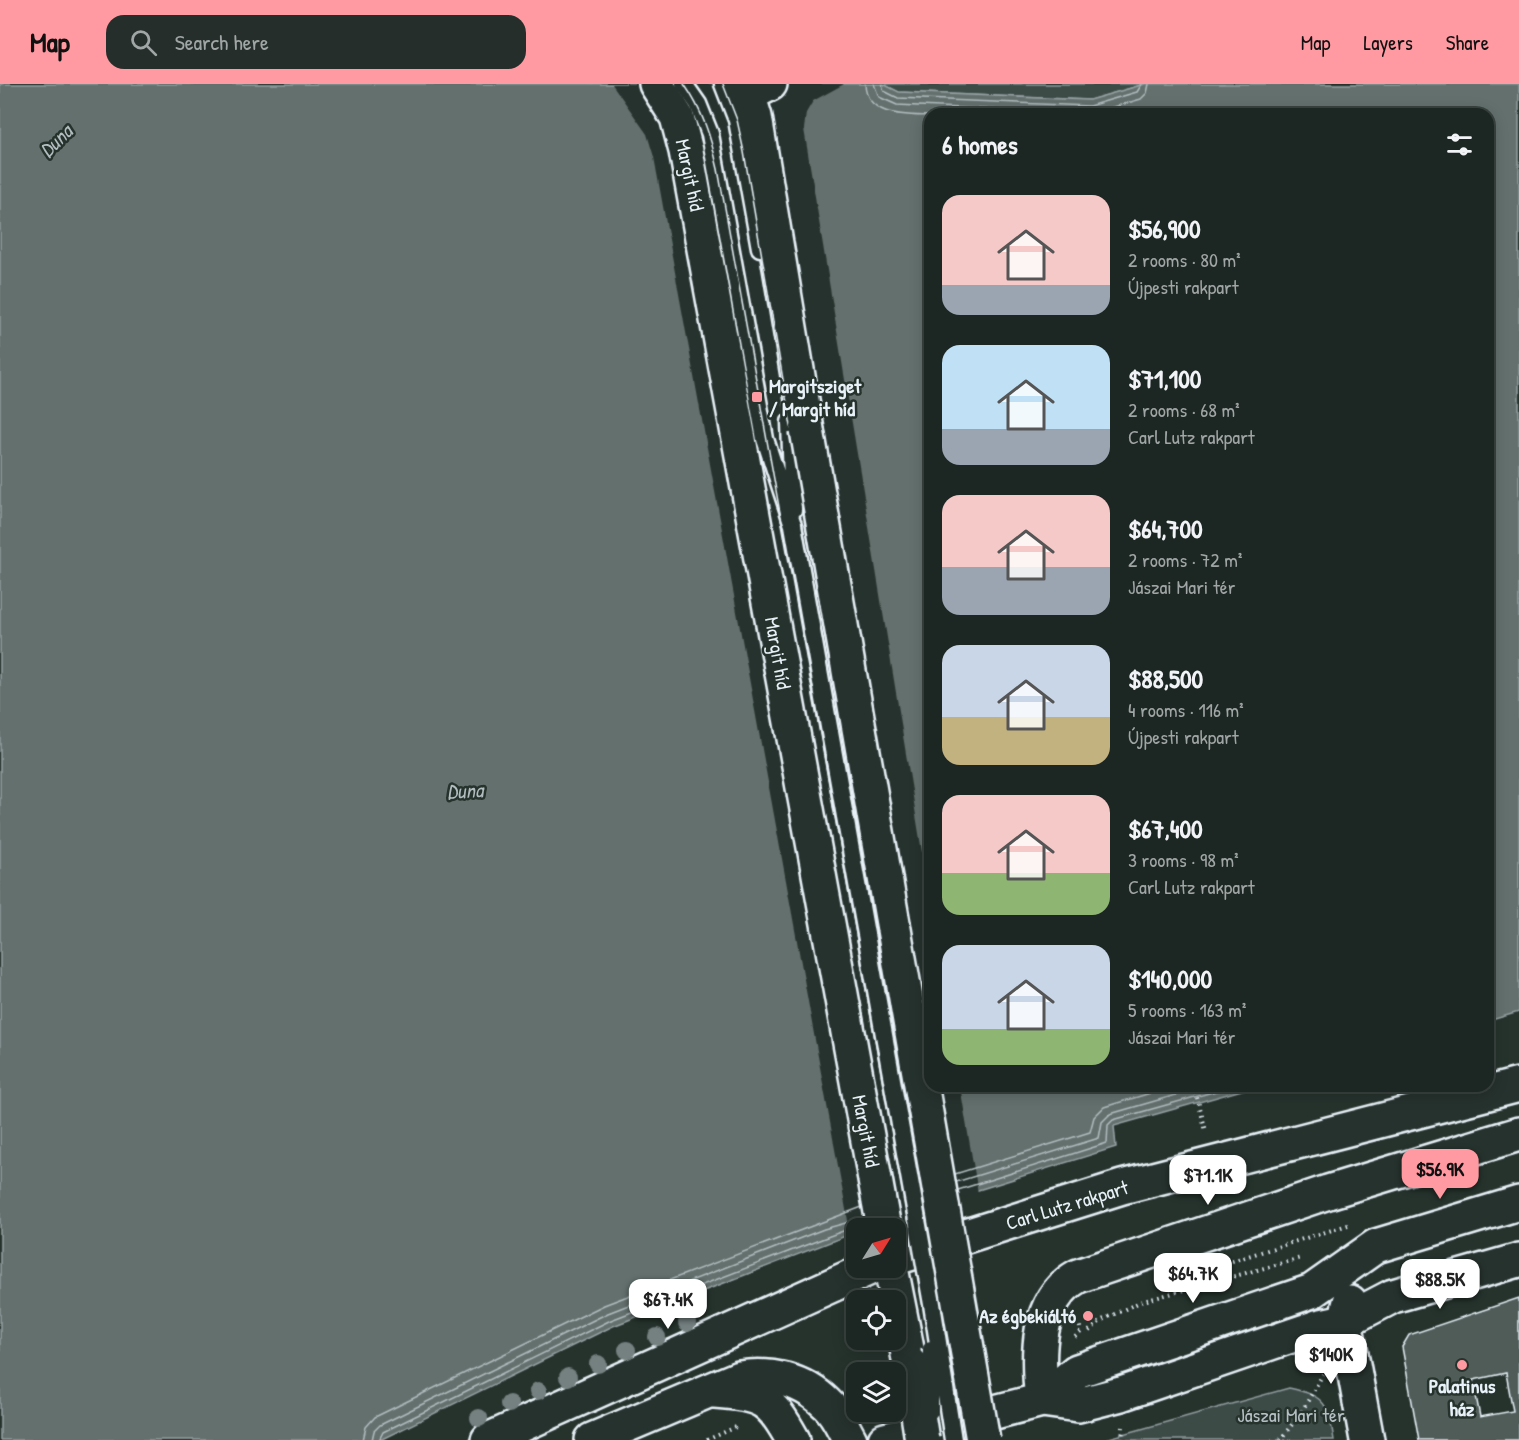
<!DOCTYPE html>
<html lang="en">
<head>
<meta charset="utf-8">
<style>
	body { margin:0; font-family:"Patrick Hand",sans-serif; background:#252e2a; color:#f1f3f6; height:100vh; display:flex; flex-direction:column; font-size:22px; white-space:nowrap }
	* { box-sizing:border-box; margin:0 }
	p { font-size:20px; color:#a0a5a5 }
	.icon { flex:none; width:33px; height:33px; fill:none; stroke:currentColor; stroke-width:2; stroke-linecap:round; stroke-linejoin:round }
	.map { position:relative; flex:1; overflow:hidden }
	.sheet { position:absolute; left:924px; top:24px; width:570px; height:984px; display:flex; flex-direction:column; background:#1c2622; border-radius:18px; box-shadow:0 3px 15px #0003,0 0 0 2px #3a4340 }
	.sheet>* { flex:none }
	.needle { width:39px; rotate:53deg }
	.controls { position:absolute; left:846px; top:1134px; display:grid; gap:12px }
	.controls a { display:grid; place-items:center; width:60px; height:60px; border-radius:12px; background:#1c2622; box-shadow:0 3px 15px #0003,0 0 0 2px #3a4340; font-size:30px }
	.price { position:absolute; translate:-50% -51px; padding:0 14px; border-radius:12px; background:#fff; color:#222; font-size:20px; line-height:39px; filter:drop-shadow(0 2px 3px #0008) }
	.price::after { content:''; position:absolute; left:50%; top:36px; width:18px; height:14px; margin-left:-9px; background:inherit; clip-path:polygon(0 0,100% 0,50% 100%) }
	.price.on { background:#ff9aa2; color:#111 }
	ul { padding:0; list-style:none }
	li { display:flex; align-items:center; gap:18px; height:150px; padding:0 18px }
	li span { display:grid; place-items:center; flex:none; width:168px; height:120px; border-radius:18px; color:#555 }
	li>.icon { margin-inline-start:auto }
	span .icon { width:72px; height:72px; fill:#fffc; stroke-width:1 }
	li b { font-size:26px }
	h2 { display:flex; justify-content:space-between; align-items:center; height:72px; padding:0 18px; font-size:26px }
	header { display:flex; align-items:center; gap:36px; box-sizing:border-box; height:84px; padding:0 30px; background:#ff9aa2; color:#111 }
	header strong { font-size:28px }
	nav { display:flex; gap:33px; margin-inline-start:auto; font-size:21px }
	.search { width:420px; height:54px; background:#252e2a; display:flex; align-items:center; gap:15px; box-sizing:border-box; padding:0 21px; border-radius:18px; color:#a0a5a5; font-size:22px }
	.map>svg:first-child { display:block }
</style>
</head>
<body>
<header>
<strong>Map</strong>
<div class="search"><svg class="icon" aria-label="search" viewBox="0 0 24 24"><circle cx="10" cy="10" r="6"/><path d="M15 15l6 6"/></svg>Search here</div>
<nav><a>Map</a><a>Layers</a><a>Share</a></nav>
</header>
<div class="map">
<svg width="1519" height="1356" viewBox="0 0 1519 1356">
	<rect width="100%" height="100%" fill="#26332d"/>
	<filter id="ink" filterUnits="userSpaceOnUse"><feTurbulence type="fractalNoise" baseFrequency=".0167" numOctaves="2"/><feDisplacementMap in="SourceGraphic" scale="12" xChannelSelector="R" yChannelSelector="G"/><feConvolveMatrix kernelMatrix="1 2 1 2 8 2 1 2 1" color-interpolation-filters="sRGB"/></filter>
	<g filter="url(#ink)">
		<!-- green -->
		<path fill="#3e4b47" stroke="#939ea0" stroke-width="1.5" d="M883,0H1145L1090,16L898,8Z
			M1289,1304C1326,1312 1328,1320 1334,1356H1102Z"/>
		<!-- water -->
		<path fill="#636f6d" stroke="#98a3a5" stroke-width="1.5" d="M0,0H883L899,8L1089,16L1145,0H1519V928L1488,937V30H930V1002H1256L1114,1042L1116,1063L856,1144V1148L613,1242L380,1356H0Z"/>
		<!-- pier -->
		<path fill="#26332d" d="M612,0H844L813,17L806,29L804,45L930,817V1002H960L978,1109L876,1144H856V1151L851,1153L654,73L647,50Z"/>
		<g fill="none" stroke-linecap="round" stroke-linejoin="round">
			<!-- shore -->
			<path stroke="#b3bdc0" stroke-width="1.5" d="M865,0C866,33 906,31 930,32
				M874,0L879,13L897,21L1090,30L1141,15L1147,9L1149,0
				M882,0L884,7L898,14L1089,22L1137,8L1142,0
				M955,1090L1090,1048L1094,1033L1104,1023L1174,1002
				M956,1098L1099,1054L1102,1038L1110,1030L1207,1002
				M958,1106L1107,1059L1108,1041L1113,1036L1234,1002
				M363,1356L366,1343L375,1333L604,1221L862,1123
				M372,1356L374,1347L380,1341L608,1229L824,1145L864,1134
				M379,1356L383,1348L611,1236L827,1153L854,1143L860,1144"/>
		</g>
		<!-- building -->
		<path fill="#505c59" stroke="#e8f1f8" stroke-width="1.5" fill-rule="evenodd" d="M1519,1214V1356H1419L1402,1263L1409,1251ZM1506,1289L1513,1327L1480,1333L1473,1296Z"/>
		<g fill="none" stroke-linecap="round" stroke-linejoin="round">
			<!-- service casing -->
			<g stroke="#e8f1f8" stroke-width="21">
				<path id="service" d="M684,0L698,20L710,50L765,355L793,441
					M723,0L737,36L760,164
					M790,338L793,426"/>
			</g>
			<!-- minor casing -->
			<g stroke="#e8f1f8" stroke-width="38">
				<path id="minor" d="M750,10L770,0
					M1350,1218L1345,1237L1367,1356
					M1042,1316L1077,1287L1312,1207L1376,1162L1519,1119
					M885,1356L1042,1316L1078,1321L1121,1310L1317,1243L1345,1237L1393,1212L1519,1176"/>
			</g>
			<!-- secondary casing -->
			<g stroke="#e8f1f8" stroke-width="38">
				<path id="secondary" d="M656,0L677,33L686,67L884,1144
					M745,0L755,33L807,346
					M896,1174L1122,1103L1519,1001
					M891,1184L910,1280
					M715,1307C762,1311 770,1314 793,1356
					M1042,1316C1037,1272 1035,1216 1078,1192L1328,1108L1519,1050
					M488,1356L870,1184
					M592,1356L739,1294C771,1289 803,1296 827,1320C837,1329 843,1344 850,1356"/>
			</g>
			<!-- path -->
			<path stroke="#e8f1f8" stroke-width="4" stroke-dasharray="1.5 4.5" stroke-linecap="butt" d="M1194,1002L1206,1047
				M1232,1177L1348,1141
				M1089,1247L1102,1236L1140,1218L1301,1174
				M1075,1253L1081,1248L1079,1239
				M707,1356L736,1343
				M1122,1356L1123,1343
				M1280,1356L1301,1329L1323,1290"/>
			<!-- service -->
			<use href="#service" stroke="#26332d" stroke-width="16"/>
			<!-- minor -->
			<use href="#minor" stroke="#26332d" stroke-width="33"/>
			<!-- secondary -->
			<use href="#secondary" stroke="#26332d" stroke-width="33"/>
			<!-- tram -->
			<path stroke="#e8f1f8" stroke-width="1.5" d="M684,0C703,27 711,54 718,85L923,1221L944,1356
				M723,0L737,36L744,68L941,1218L962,1356"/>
			<!-- service-bridge casing -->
			<g stroke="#e8f1f8" stroke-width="21" stroke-linecap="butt">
				<path id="service-bridge" d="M793,441L932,1220L953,1356
					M930,1327L931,1265"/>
			</g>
			<!-- secondary-bridge casing -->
			<g stroke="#e8f1f8" stroke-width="38" stroke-linecap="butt">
				<path id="secondary-bridge" d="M807,346L983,1356
					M910,1280L922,1356"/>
			</g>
			<!-- service-bridge -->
			<use href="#service-bridge" stroke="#26332d" stroke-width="16"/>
			<!-- secondary-bridge -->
			<use href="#secondary-bridge" stroke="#26332d" stroke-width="33"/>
		</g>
		<!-- trees -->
		<g fill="#758080">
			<circle cx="687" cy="1239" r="9"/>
			<circle cx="657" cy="1253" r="9"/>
			<circle cx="627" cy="1266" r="9"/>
			<circle cx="598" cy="1280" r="9"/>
			<circle cx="568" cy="1293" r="9"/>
			<circle cx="538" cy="1307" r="9"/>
			<circle cx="509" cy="1320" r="9"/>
			<circle cx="479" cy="1334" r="9"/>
		</g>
	</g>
	<!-- markers -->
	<g fill="#ff9aa2" stroke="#26332d" stroke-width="2">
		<rect x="751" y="307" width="12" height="12" rx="3"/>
		<circle cx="1088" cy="1232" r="6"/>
		<circle cx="1462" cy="1281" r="6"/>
	</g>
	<g text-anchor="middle" stroke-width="5" stroke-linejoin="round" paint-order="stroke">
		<!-- street labels -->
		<g font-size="20" fill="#e8f1f8" stroke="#26332d">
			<text transform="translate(690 91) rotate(78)" y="7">Margit híd</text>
			<text transform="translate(778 569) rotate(80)" y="7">Margit híd</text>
			<text transform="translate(866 1047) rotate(79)" y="7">Margit híd</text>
			<text transform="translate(1067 1121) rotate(-17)" y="7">Carl Lutz rakpart</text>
		</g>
		<!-- poi labels -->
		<g font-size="20" font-weight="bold" fill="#e8f1f8" stroke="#26332d" text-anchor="start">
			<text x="769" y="309">Margitsziget<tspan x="769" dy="23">/ Margit híd</tspan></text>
			<text x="1076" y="1239" text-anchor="end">Az égbekiáltó</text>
			<text x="1462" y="1309" text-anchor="middle">Palatinus<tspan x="1462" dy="23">ház</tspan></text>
		</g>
		<!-- park labels -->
		<g font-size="20" fill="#b5bfc3" stroke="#26332d">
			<text x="1291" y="1338">Jászai Mari tér</text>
		</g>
		<!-- water labels -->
		<g font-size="21" font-style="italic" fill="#b3bdc0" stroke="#26332d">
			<text transform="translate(56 57) rotate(-45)" y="7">Duna</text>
			<text transform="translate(465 707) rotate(-3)" y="7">Duna</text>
		</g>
	</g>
</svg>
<div class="controls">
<a><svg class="needle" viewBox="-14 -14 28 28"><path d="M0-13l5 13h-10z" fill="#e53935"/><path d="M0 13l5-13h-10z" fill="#a0a5a5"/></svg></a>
<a><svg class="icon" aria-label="locate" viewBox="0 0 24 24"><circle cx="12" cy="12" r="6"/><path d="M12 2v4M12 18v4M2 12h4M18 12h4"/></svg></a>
<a><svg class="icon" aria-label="layers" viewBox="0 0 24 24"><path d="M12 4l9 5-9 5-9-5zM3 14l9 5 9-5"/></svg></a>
</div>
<b class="price on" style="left:1440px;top:1116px">$56.9K</b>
<b class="price" style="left:1208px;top:1122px">$71.1K</b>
<b class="price" style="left:1193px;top:1220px">$64.7K</b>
<b class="price" style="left:1440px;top:1226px">$88.5K</b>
<b class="price" style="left:668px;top:1246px">$67.4K</b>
<b class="price" style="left:1331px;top:1301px">$140K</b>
<section class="sheet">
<h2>6 homes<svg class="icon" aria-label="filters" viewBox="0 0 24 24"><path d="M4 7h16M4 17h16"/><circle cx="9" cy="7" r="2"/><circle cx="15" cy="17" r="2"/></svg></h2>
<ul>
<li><span style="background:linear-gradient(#f6c9c9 75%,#9aa5b1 0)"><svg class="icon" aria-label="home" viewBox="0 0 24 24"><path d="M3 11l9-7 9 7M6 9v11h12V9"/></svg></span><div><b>$56,900</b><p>2 rooms · 80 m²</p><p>Újpesti rakpart</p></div></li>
<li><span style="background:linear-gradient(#bfe0f5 70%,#9aa5b1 0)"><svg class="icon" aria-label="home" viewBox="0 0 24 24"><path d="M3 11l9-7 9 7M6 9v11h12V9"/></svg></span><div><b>$71,100</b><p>2 rooms · 68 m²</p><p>Carl Lutz rakpart</p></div></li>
<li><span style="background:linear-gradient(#f6c9c9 60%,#9aa5b1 0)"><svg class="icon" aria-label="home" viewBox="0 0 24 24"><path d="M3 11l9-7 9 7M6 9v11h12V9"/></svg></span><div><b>$64,700</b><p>2 rooms · 72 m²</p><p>Jászai Mari tér</p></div></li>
<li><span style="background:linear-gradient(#c9d6e8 60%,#c2b280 0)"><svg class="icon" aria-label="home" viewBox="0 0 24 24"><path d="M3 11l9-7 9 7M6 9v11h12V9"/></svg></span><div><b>$88,500</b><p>4 rooms · 116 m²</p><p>Újpesti rakpart</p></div></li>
<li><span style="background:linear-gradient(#f6c9c9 65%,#8fb573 0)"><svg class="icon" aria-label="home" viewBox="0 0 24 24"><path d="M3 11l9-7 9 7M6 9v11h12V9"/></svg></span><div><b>$67,400</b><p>3 rooms · 98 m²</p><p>Carl Lutz rakpart</p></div></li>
<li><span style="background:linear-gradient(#c9d6e8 70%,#8fb573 0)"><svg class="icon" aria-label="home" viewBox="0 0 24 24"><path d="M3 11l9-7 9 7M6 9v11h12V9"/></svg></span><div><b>$140,000</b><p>5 rooms · 163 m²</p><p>Jászai Mari tér</p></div></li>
</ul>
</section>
</div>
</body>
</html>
